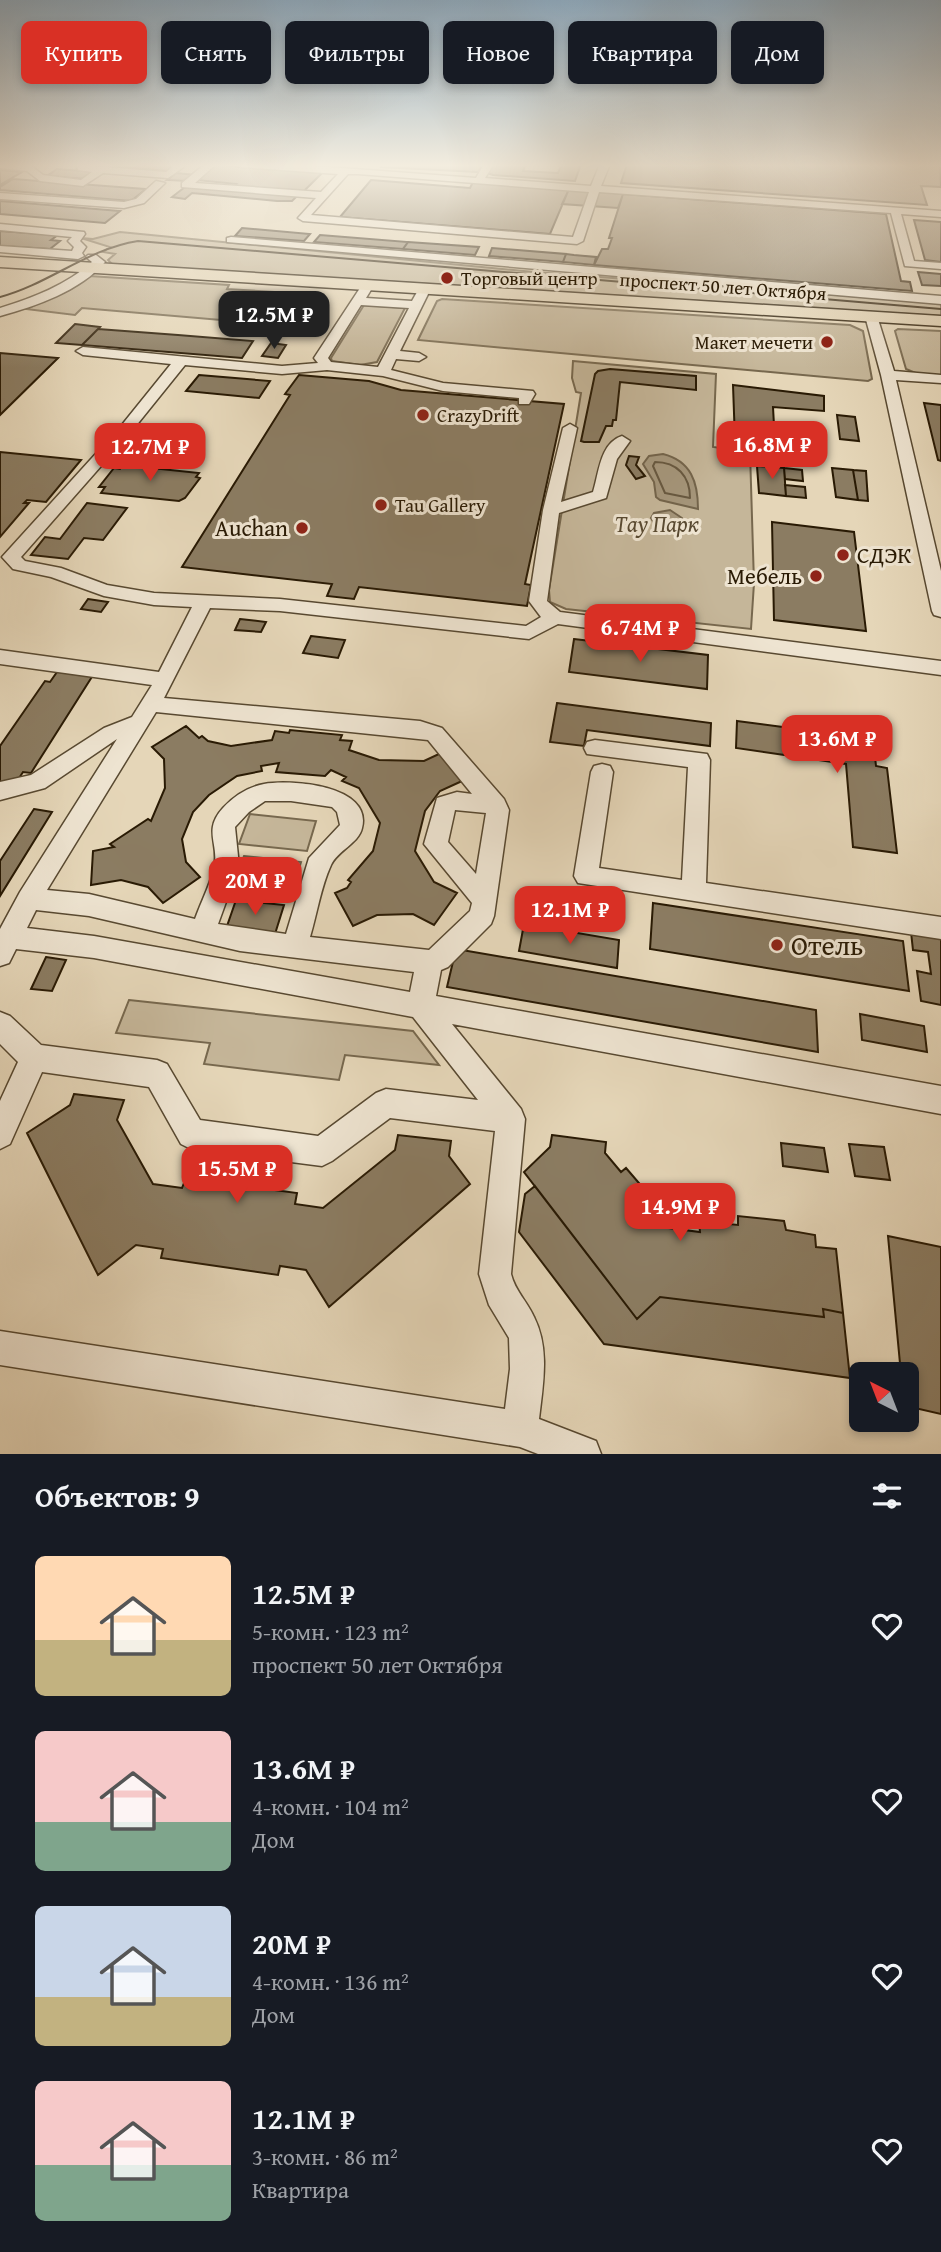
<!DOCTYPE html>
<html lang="ru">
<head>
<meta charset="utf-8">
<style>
	body { margin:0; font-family:"Gentium Book Plus",serif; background:#20242c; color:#f1f3f6; height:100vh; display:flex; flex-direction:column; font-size:26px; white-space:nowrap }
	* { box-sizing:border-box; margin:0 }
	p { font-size:23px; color:#9ea1a6 }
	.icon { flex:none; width:38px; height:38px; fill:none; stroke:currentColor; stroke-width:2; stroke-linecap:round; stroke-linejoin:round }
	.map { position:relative; height:1454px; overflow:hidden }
	.details { display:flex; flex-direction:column; background:#171b24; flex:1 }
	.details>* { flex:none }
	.guide { position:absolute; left:21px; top:21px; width:900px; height:63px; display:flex; gap:14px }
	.needle { width:46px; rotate:318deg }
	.buttons { position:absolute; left:849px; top:1362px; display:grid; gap:14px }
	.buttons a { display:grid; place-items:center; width:70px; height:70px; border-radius:10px; background:#171b24; box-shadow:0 4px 10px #0003; font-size:35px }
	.price { position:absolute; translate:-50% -60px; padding:0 16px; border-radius:14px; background:#d93025; color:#fff; font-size:23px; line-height:46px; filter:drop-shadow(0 2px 4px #0008) }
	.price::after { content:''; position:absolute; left:50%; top:42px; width:21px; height:16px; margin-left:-10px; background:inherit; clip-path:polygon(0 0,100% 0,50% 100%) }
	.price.on { background:#222; color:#fff }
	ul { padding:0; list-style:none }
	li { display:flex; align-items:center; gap:21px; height:175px; padding:0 35px }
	li span { display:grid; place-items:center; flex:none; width:196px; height:140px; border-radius:10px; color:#555 }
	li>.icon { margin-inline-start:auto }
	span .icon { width:84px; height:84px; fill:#fffc; stroke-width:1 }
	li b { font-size:30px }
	h2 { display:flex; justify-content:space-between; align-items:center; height:84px; padding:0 35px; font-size:30px }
	.pill { padding:0 24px; border-radius:10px; background:#171b24; box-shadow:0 4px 10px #0003; font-size:24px; line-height:63px }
	.pill.on { background:#d93025; color:#fff }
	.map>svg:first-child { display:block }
</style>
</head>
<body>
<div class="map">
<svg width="941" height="1454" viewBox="0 0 941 1454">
	<rect width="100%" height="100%" fill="#e5d6b8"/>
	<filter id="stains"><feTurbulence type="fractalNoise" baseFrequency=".00286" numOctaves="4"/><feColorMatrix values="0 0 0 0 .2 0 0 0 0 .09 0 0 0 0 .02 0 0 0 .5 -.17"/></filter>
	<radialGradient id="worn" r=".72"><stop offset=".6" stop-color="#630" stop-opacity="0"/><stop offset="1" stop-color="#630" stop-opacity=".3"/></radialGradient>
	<!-- green -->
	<path fill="#c5b699" stroke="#77684e" stroke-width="2" d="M120,232L534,272L941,303V316L112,264L108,260L115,254L103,252L110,247L81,238L93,239Z
		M89,276L229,285L227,289L323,295L320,299L304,305L312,312L308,319L297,318L291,326L82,308L75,315L26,309L70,290Z
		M442,299L850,325L863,331L872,379L868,381L418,340L437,301Z
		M364,305L405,308L377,362L360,365L332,361L331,358Z
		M898,329L941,331V376L918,374L906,369L895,331Z
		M573,361L716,374L713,447L750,452L754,583L751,629L566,609L550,602L549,590L581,393L576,392L572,378Z
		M250,814L316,821L307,851L239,844Z
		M244,856L301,862L294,884L236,878Z
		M129,1000L413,1031L439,1065L345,1055L339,1080L204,1064L210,1043L116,1033Z"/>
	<!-- water -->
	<path fill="#a5967b" stroke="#73644b" stroke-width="2" d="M663,454C691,461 698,482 698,509L660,500L656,497L654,482L643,464L649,456Z
		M670,510L682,518L683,523L670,529L654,523L651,518L654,513Z"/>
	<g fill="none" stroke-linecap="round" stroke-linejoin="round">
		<!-- shore -->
		<path stroke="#675840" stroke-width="2" d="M655,462C677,462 690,476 690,498L665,493L653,466Z"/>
	</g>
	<!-- building -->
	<path fill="#8b7c62" stroke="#291a04" stroke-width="2" d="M81,164H176L167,171Z
		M382,164H483L478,172L381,167Z
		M493,164H526L523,171L558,173L562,164H581L575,181L493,175L487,173Z
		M627,164H940L941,187L921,186L927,205L621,183Z
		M216,165L322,173L304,191L232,187L236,184L197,180Z
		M57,169L96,172L86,179L47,176Z
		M0,170L22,172L0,185Z
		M176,173L196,175L187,181L167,180Z
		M13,179L146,189L131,201L0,190V187Z
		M371,180L470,188L473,182L569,189L550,234L340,217Z
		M185,187L297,196L292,201H277L192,193L185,199L172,197Z
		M569,189L623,194L618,208L562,204Z
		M623,194L886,214L901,281L910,282L912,291L594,265L602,249H608L612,238H609Z
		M0,201L120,211L105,223L0,214Z
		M914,220L941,222V262L925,260Z
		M242,228L310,234L304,241L235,236Z
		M0,231L58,235L51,240L60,241L50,249L0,246Z
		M320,235L408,242L403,249L314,242Z
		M408,242L479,247L475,255L403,249Z
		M492,248L566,254L563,262L489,256Z
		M566,254L574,255L596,257L594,265L563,262Z
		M918,272L941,274V286L922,285Z
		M75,324L100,327L82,345L56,343Z
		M98,329L178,335L253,341L242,358L82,345Z
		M271,343L286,345L278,358L262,356Z
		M0,353L58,358L0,415Z
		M610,369L696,376V390L620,382L616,420H613L612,426H606L599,442H584L581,441L595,374L598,371Z
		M199,375L270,381L259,398L186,391Z
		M299,375L369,381L401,390L564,404L525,584L531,585L527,606L359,587L354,599L327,596L332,584L182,567L290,395L285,394Z
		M733,385L824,396V411L773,407L775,444L735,441Z
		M924,403L941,405V461L938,460Z
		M837,415L855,417L859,441L840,439Z
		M0,452L81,460L46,502L27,500L24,503H29L0,537Z
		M629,456L639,457L636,465L645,476L636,479L626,465Z
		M123,465L199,473L196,477L200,478L185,498L179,501L101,493L105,487H99L114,468L120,469Z
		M757,466L784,468L786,496L759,493Z
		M784,468L802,470L803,481L785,479Z
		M832,468L853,470L858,500L836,497Z
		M853,470L866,471L868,501L858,500Z
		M785,485L805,487L806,498L786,496Z
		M87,503L127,508L103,540L84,538L68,559L31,555L45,537L60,539Z
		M772,522L854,532L866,631L774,620Z
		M88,599L108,602L101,612L81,609Z
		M240,619L266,622L261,632L235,630Z
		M311,636L345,640L338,658L303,653Z
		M574,639L708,655L707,689L569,672Z
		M57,672H95L31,773L23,772L14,786L0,784V746L45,681L50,682Z
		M557,703L711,723L710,746L587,730L584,746L550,742Z
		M737,721L873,739L876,766L887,768L897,853L853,847L846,764L736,748Z
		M186,726L199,738L202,736L208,741L231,746L272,740L275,731L289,733L290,730L342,735L340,740L352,741L349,750L379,760L424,761L441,753L462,781L440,791L425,811L415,851L434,882L457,893L434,925L413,914L377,915L353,926L335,893L347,888L351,882L348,880L373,851L380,823L359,788L342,781L346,777L331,770L325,776L276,772L279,763L261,766L262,771L237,776L209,795L193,812L182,839L186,862L200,877L163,903L148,887L121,880L91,885L93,851L114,847L110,844L148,819L151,821L165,788L164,759L152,747Z
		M34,809L52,812L0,896V861Z
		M236,900L284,905L275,934L226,929Z
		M653,903L903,941L909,991L650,949Z
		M524,924L619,940L617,968L519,951Z
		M911,932L941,937V1005L921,1001L917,971L931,974L928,952L913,950Z
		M456,949L816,1010L818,1052L447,987Z
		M46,957L66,960L52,991L31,989Z
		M860,1014L924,1026L927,1052L862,1040Z
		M74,1094L124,1100L117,1120L153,1184L182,1188L186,1178L297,1193L295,1204L323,1208L395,1150L398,1135L451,1141L449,1156L470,1184L329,1307L306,1270L280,1266L278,1275L161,1258L163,1249L136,1245L98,1275L27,1133L70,1105Z
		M552,1135L606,1142L605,1153L621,1172L626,1168L657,1204L653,1210L669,1228L700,1232L699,1221L738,1225V1216L784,1221L786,1230L815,1235L816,1247L836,1249L843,1313L823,1309L824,1317L660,1297L637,1319L524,1172L550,1147Z
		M781,1143L824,1148L828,1172L783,1166Z
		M849,1144L884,1147L890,1180L855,1176Z
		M535,1186L637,1319L660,1297L824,1317L823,1309L843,1313L850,1378L604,1344L519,1232L525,1194Z
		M888,1236L941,1247V1414L906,1406V1374H901Z"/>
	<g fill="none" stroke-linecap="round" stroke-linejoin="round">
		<!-- minor casing -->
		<g stroke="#584931" stroke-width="3">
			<path id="minor" d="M0,164L30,165L43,175L81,180L92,172L79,170L77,168L82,165L166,172L176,164H188L168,178L103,173L83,186L40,181L27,171L0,168Z
				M205,164H216L195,183L321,192L338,174L242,167L237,164H287L476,178L484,164H494L485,178L591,186L600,164H610L601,186L941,211V217L901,214L914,261L941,263V269L905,266L891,213L599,192L583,241L577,244L303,221L298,218L316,198L182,187V183ZM348,174H358L589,192L573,237L311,215Z
				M156,181L165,183L144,203L124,208L0,199V193L124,202L136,199Z
				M0,224L84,232L85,234L80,241L86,247L82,253L84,256L78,259L0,252V246L72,251L74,247L68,241L72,237L0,230Z
				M231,237L941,296V304L227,242V238Z
				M88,255H96L105,262C80,291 36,306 0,316V308C33,298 66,285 92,262L86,257Z
				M368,281L374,285L366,298L412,301L421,285L431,288L400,351L419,353L426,357L419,361L396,359L391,370L443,383L533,391L535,394L529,404H519V398L443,391L383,376L327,370L282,374L185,365L131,432L21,557L25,561L61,568L107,585L154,593L280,599L526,626L541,617L529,601L543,510L563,428L570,424L577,428L561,502L593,492C599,473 600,443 622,436L630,441L617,459L606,498L559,513L547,601L560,612L941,661V675L558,624L529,639L280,611L210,608L164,698L420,721L442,728L504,799L509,810L494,916L491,924L448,967L441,970L436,996L941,1086V1114L452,1024L521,1109L525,1119L511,1274C515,1291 527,1301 534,1317C550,1349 543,1384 539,1419L596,1441L601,1454H538L520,1447L0,1365V1331L505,1409L510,1369L509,1338L489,1305L479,1274L495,1131L390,1118L332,1161L322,1166L191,1149L181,1144L149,1087L42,1072L10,1144L0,1149V1101L18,1062L0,1044V1012L10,1016L41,1045L157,1060L167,1064L200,1120L318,1136L376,1093L386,1089L478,1100L413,1017L94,958L16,949L9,963L0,966V929L20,892L117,739L45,788L0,800V782L31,775L104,728L132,717L152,685L0,664V650L159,672L192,607L154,605L104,596L51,577L13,569L2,557L121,426L171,364L83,355L76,351L83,347L282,366L318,363L314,358L364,282ZM361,305L409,308L378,367L331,362L328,358ZM156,712L428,740L472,794L457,792L437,798L424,844L472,903L470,911L429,950L310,937C317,914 321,886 331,865C337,851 359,843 362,828C373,785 290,779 264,784C248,787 234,796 223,808C202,831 220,844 214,868C210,885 201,902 195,919L89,894L47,890ZM265,801H291L332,807L337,812L340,825L309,858L286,934L218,924L239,866L235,827L249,812ZM455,810L486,813L476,874L448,842ZM36,910L89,916L240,951L414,972L410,992L94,936L27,928Z
				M871,312L877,316L894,371L941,375V383L896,380L941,571V617L934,615L932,611L881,375L865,316Z
				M595,740L707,754L710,760L706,883L941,917V939L578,883L574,876L591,772L594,766L602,764L610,766L613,772L599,868L682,880L688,767L587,754L584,748L587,742Z"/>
		</g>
		<!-- major casing -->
		<g stroke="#291a04" stroke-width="3">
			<path id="major" d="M0,257L941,316V326L0,267Z"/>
		</g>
		<!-- minor -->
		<use href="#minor" fill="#eee4d1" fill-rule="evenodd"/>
		<!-- major -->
		<use href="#major" fill="#e5d6b8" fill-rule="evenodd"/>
		<!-- tram -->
		<path stroke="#291a04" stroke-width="2" d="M0,297C49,284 87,249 138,241L941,309"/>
	</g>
	<!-- sky -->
	<linearGradient id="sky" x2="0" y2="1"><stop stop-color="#8da8bc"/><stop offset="0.45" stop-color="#f3eddf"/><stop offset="1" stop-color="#f3eddf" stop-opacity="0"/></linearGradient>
	<rect width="941" height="368" fill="url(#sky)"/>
	<!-- markers -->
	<g fill="#8f2418" stroke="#eee4d1" stroke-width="2.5">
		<circle cx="447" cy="278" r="7"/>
		<circle cx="827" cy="342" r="7"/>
		<circle cx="423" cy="415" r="7"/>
		<circle cx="381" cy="505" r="7"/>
		<circle cx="302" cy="528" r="7"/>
		<circle cx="843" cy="555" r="7"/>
		<circle cx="816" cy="576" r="7"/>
		<circle cx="777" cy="945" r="7"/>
	</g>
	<g text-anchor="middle" stroke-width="6" stroke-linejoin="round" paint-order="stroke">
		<!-- far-poi labels -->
		<g font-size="19" fill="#291a04" stroke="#eee4d1" text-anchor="start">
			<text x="461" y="285">Торговый центр</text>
			<text x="813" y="349" text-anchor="end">Макет мечети</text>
			<text x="437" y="422">CrazyDrift</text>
			<text x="395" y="512">Tau Gallery</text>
		</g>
		<!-- far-street labels -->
		<g font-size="19" fill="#291a04" stroke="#eee4d1">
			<text transform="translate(723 286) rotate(4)" y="7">проспект 50 лет Октября</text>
		</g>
		<!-- park labels -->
		<g font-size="23" font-style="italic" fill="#584931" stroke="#eee4d1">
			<text x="657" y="532">Тау Парк</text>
		</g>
		<!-- poi labels -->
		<g font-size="23" fill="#291a04" stroke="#eee4d1" text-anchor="end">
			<text x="288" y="536">Auchan</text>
			<text x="857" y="563" text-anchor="start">СДЭК</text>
			<text x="802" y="584">Мебель</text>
		</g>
		<!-- near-poi labels -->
		<g font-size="28" fill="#291a04" stroke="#eee4d1" text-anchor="start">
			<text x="791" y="955">Отель</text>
		</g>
	</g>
	<rect width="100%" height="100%" filter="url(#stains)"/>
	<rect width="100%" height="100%" fill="url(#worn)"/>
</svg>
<div class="buttons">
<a><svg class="needle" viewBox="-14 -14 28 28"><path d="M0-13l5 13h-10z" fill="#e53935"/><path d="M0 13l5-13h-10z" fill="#9ea1a6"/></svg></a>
</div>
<b class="price on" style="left:274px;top:351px">12.5M ₽</b>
<b class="price" style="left:772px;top:481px">16.8M ₽</b>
<b class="price" style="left:150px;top:483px">12.7M ₽</b>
<b class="price" style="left:640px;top:664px">6.74M ₽</b>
<b class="price" style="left:837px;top:775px">13.6M ₽</b>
<b class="price" style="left:255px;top:917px">20M ₽</b>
<b class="price" style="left:570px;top:946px">12.1M ₽</b>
<b class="price" style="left:237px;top:1205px">15.5M ₽</b>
<b class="price" style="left:680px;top:1243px">14.9M ₽</b>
<div class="guide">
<a class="pill on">Купить</a>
<a class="pill">Снять</a>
<a class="pill">Фильтры</a>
<a class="pill">Новое</a>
<a class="pill">Квартира</a>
<a class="pill">Дом</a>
</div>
</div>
<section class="details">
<h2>Объектов: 9<svg class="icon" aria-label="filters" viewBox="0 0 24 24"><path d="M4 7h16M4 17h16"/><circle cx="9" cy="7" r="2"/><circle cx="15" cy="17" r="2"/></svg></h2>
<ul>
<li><span style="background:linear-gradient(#ffd9b3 60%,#c2b280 0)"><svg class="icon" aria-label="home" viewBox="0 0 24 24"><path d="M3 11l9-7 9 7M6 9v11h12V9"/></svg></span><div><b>12.5M ₽</b><p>5-комн. · 123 m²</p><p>проспект 50 лет Октября</p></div><svg class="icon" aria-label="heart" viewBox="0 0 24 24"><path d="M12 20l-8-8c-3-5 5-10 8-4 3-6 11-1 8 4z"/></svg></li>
<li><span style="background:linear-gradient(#f6c9c9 65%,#7fa58c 0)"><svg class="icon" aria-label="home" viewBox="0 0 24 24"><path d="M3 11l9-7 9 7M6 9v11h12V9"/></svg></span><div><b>13.6M ₽</b><p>4-комн. · 104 m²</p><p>Дом</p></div><svg class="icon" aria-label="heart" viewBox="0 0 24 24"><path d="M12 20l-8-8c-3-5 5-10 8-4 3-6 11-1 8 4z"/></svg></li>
<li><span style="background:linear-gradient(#c9d6e8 65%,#c2b280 0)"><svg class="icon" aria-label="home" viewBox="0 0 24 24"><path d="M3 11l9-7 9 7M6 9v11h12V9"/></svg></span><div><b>20M ₽</b><p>4-комн. · 136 m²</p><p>Дом</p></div><svg class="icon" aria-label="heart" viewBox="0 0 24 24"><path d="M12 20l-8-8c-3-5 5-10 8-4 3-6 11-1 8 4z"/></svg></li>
<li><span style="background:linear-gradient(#f6c9c9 60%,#7fa58c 0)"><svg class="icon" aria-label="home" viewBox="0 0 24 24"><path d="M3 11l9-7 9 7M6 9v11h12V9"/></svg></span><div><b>12.1M ₽</b><p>3-комн. · 86 m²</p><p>Квартира</p></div><svg class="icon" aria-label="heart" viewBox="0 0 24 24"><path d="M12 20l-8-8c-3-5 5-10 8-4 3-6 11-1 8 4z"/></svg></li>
</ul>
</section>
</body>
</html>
